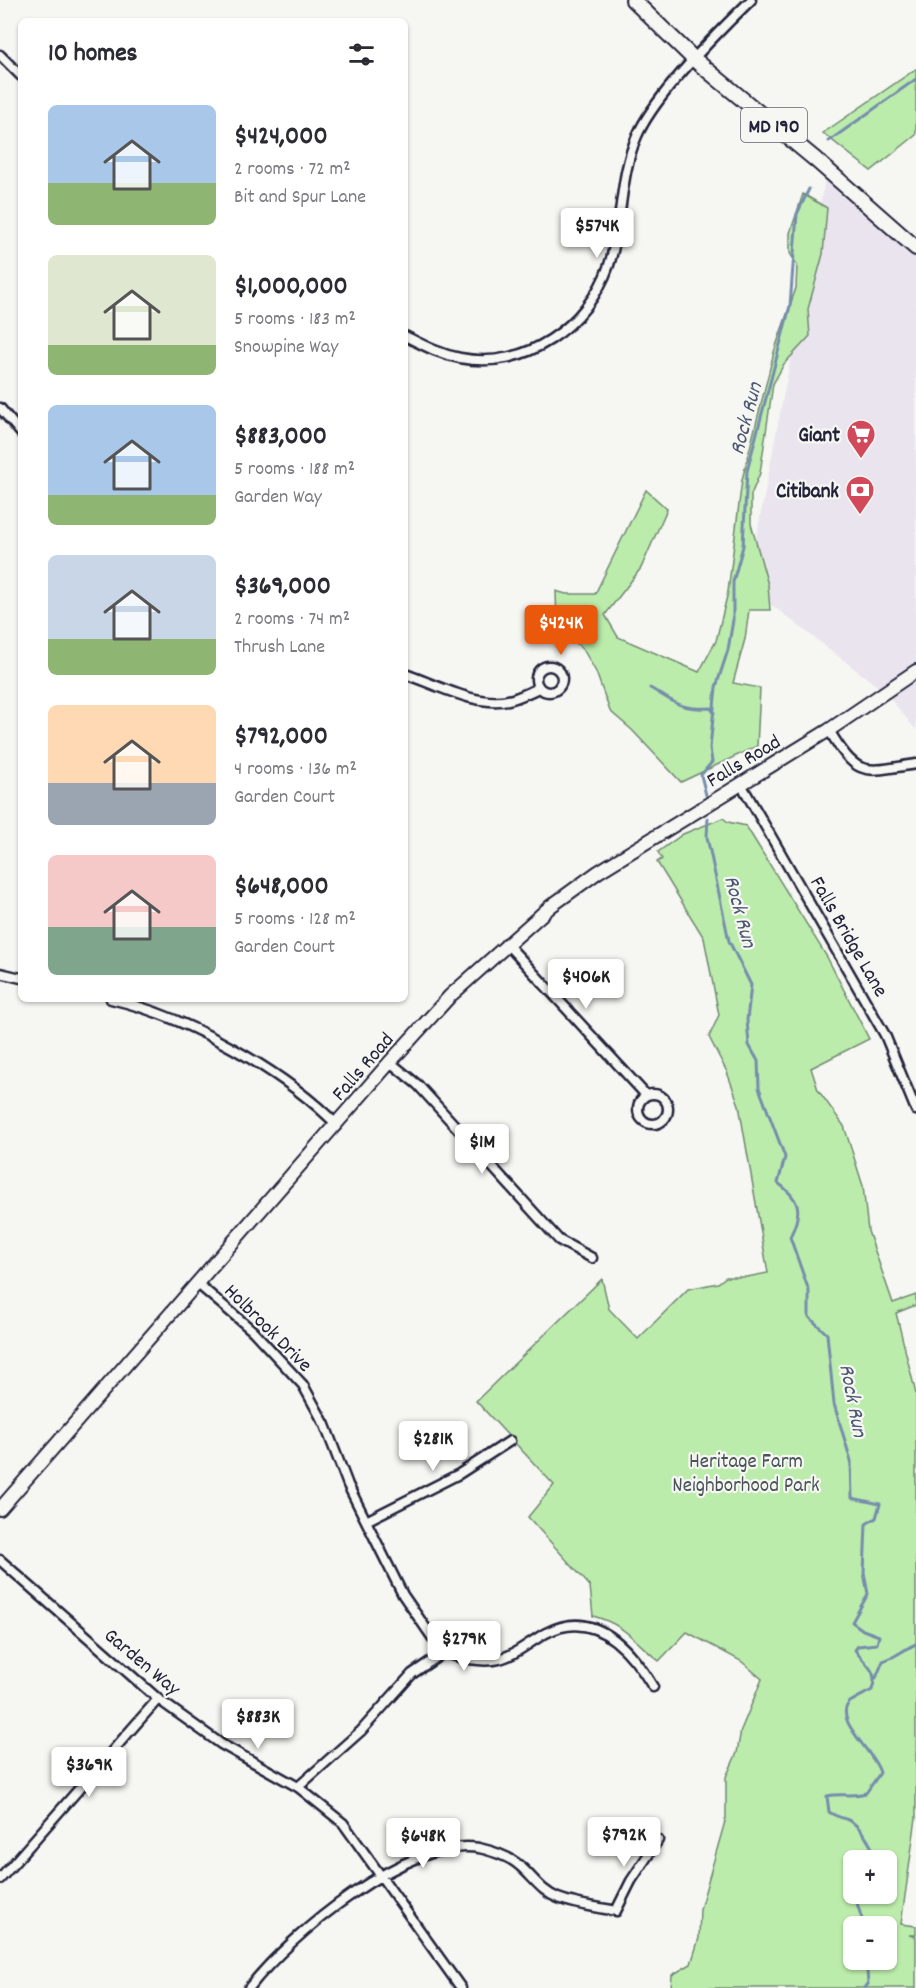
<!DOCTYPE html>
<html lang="en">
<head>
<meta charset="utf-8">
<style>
	body { margin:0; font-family:Dekko,sans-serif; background:#f7f7f7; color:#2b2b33; height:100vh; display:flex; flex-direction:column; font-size:22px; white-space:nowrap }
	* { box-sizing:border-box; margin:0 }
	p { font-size:20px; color:#7c7c81 }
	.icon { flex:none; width:33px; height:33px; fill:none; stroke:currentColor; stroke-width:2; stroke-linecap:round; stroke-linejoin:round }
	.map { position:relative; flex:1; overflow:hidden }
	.panel { position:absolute; left:18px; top:18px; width:390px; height:984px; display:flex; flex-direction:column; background:#fff; border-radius:9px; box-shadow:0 2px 4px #0004 }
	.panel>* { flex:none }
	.tools { position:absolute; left:843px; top:1850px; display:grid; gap:12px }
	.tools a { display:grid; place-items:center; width:54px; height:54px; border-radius:9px; background:#fff; box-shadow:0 2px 4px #0004; font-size:30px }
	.price { position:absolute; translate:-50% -51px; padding:0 14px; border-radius:6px; background:#fff; color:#222; font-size:20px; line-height:39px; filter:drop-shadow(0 2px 3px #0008) }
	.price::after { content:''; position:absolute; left:50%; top:36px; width:18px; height:14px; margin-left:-9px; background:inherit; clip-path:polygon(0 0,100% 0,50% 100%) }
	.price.active { background:#ea580c; color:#fff }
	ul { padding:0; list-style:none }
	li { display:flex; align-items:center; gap:18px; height:150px; padding:0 30px }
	li span { display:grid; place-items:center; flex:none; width:168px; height:120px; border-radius:9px; color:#555 }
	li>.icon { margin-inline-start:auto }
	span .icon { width:72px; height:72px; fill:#fffc; stroke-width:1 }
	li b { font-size:26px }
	h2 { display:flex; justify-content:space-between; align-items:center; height:72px; padding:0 30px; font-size:26px }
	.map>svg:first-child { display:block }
</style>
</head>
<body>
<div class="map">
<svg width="916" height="1988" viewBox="0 0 916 1988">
	<rect width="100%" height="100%" fill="#f6f6f2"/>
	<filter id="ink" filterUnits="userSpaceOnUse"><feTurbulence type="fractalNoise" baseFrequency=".0167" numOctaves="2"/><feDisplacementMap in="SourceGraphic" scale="12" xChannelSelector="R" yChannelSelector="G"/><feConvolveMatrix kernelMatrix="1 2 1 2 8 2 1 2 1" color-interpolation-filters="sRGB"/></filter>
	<g filter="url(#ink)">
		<!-- built -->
		<path fill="#eae4ef" d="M827,169L916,245V730L885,692L747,586Z"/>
		<!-- green -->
		<path fill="#bcecab" stroke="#6f8773" stroke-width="1.5" fill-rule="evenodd" d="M916,69V135L871,171L823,133Z
			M803,194L827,208L823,254L808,309L810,336L784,364L773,384L760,473L751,495V524L768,585L770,610H749L745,639L733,683L760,688L757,746L681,782L632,730L610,711L596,672L583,649L557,626L556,591L566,594H595L646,490L667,509L641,568L605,615L618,637L699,672L716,641L728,592L742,480L774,352L796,288L797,265L790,253V233Z
			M723,818L728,822L746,826L827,957L869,1039L811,1068L818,1090L844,1126L863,1186L868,1231L893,1303L916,1295V1305L896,1313L916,1394V1818L901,1924L916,1926V1935H909L916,1937V1988H671L672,1975L691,1964L699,1938L700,1909L726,1818V1777L737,1753L741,1730L762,1679L741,1661L687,1632L659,1661C634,1641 626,1625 593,1616L590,1586L528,1517L554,1485L476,1401L602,1279L609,1309L638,1339L688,1289L718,1283L726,1277H747L768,1273L739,1105L727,1072L709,1037L719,1015L704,938L657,862L662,859L658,852L683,834ZM854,1860H886V1893H854ZM854,1926H886V1959H854Z"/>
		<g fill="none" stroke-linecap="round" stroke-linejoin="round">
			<!-- stream -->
			<path stroke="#758dac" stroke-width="3" d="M829,141L916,79
				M650,688C675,702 679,710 711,708L714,713
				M706,795L701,775L712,762L710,748L716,687L728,650L733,620V582L743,546L747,471L790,306L797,214L809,189
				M708,818L707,837L729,941L751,985L747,1020L749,1045L758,1061L759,1088L785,1157L778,1183C802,1201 802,1212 790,1237L809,1291V1317L827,1334L834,1404L851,1461L852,1498L880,1504L876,1518L866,1524L864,1573L868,1594L852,1622L863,1630L879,1636L877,1644L858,1646L855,1650C866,1666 879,1670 872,1690C865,1694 856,1698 850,1702C831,1719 876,1753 880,1773L866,1793C853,1797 840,1793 827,1796L829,1812C836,1817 841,1817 848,1820C860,1825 871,1844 875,1856L873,1860
				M876,1678L883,1661C895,1658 904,1649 916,1644
				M854,1867L847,1868L848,1886L854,1893
				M854,1893L864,1926
				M865,1988L868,1984L866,1959"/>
			<!-- minor casing -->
			<g stroke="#22223b" stroke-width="13">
				<path id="minor" d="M0,55L21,76
					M405,336C423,345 439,354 460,358C525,371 588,326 609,265C623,224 619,177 637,136C655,95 717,33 751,0
					M0,408L21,433
					M536 679a13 13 0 1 1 26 0a13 13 0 1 1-26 0Z
					M405,674C435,684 476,707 508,700C519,698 529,692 539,688
					M829,730C858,779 864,772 916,764
					M741,784L885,1035L916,1110
					M506,943L646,1095
					M0,973L21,978
					M111,999C186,1016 284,1071 337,1125
					M390,1062L418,1085L559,1240L592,1258
					M638 1109a15 15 0 1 1 30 0a15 15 0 1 1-30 0Z
					M198,1284L253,1331L303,1385L325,1425L348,1485L403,1595L443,1653
					M366,1521L459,1474L510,1441
					M0,1560L158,1699L221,1744L298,1787L343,1823L461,1988
					M298,1787L361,1731L412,1674L443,1653C460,1657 476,1662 493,1660C513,1658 529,1642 546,1633C595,1607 631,1650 653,1687
					M0,1879L158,1699
					M249,1988C290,1935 408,1836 479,1848C492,1851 510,1857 520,1866C533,1877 542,1892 558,1898C576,1905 597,1907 616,1911L631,1881L658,1840"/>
			</g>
			<!-- secondary casing -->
			<g stroke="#22223b" stroke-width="16">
				<path id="secondary" d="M0,1509L390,1062L450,996L551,906L598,872L829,730L916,671"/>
			</g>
			<!-- primary casing -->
			<g stroke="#22223b" stroke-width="18">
				<path id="primary" d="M633,0L695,60L816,160L916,248"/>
			</g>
			<!-- minor -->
			<use href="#minor" stroke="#f6f6f2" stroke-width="8"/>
			<!-- secondary -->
			<use href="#secondary" stroke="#f6f6f2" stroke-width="12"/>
			<!-- primary -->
			<use href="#primary" stroke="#f6f6f2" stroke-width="14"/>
		</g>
	</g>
	<!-- icons -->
	<defs>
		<g id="supermarket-pin" transform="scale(1.5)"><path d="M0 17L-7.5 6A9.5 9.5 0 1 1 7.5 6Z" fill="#d1495b" stroke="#f6f6f2"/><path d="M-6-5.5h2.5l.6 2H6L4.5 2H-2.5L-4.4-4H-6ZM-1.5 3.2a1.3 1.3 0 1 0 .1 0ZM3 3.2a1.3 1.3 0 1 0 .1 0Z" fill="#fff"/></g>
		<g id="bank-pin" transform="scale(1.5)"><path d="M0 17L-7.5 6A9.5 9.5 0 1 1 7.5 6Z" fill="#d1495b" stroke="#f6f6f2"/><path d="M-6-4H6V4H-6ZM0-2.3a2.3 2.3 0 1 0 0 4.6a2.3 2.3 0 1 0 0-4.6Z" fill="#fff"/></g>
	</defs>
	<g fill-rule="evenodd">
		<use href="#supermarket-pin" x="861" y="434"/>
		<use href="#bank-pin" x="860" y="490"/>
	</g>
	<g text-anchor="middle" stroke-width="4.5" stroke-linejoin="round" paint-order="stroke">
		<!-- shield labels -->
		<rect fill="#f6f6f2" stroke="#626272" stroke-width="1.5" x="741" y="108" width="66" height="34" rx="4.5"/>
		<g font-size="20" font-weight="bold" fill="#22223b">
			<text x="774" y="132">MD 190</text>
		</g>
		<!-- poi labels -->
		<g font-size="21" font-weight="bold" fill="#22223b" stroke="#f6f6f2" text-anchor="end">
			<text x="840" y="441">Giant</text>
			<text x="839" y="497">Citibank</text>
		</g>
		<!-- street labels -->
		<g font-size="21" fill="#22223b" stroke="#f6f6f2">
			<text transform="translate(743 760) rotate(-31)" y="7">Falls Road</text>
			<text transform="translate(850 936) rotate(60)" y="7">Falls Bridge Lane</text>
			<text transform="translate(362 1066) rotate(-49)" y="7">Falls Road</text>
			<text transform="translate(269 1327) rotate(45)" y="7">Holbrook Drive</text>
			<text transform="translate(143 1661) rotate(40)" y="7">Garden Way</text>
		</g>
		<!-- park labels -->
		<g font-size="21" fill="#485457" stroke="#f6f6f2">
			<text x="746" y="1467">Heritage Farm<tspan x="746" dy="24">Neighborhood Park</tspan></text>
		</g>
		<!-- water labels -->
		<g font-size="22" font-style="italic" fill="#4c5873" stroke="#f6f6f2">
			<text transform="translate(744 418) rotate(-75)" y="8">Rock Run</text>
			<text transform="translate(742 911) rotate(75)" y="8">Rock Run</text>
			<text transform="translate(855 1400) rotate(79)" y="8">Rock Run</text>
		</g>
	</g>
</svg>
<div class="tools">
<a>+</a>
<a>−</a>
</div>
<b class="price" style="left:597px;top:259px">$574K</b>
<b class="price active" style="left:561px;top:656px">$424K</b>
<b class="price" style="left:586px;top:1010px">$406K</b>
<b class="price" style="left:482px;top:1175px">$1M</b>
<b class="price" style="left:433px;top:1472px">$281K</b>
<b class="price" style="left:464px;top:1672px">$279K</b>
<b class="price" style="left:258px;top:1750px">$883K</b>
<b class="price" style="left:89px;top:1798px">$369K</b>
<b class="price" style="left:624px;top:1868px">$792K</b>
<b class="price" style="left:423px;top:1869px">$648K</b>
<section class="panel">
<h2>10 homes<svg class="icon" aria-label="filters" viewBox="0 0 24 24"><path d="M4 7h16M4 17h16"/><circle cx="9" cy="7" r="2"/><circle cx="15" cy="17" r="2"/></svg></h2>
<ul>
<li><span style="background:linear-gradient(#a9c7e8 65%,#8fb573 0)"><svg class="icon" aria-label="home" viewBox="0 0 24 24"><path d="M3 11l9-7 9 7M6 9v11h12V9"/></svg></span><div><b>$424,000</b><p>2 rooms · 72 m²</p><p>Bit and Spur Lane</p></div></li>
<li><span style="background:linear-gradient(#dfe7d0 75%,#8fb573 0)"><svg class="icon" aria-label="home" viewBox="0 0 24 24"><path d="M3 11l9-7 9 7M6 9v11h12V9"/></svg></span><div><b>$1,000,000</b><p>5 rooms · 183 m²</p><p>Snowpine Way</p></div></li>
<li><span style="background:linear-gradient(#a9c7e8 75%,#8fb573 0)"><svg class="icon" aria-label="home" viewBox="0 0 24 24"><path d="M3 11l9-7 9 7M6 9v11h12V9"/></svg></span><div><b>$883,000</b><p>5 rooms · 188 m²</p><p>Garden Way</p></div></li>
<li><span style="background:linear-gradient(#c9d6e8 70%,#8fb573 0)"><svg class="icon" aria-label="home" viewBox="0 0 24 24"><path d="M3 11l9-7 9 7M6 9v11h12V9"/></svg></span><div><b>$369,000</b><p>2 rooms · 74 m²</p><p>Thrush Lane</p></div></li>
<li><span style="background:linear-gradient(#ffd9b3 65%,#9aa5b1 0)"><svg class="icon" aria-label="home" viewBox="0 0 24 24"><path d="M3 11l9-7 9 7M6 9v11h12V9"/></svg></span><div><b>$792,000</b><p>4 rooms · 136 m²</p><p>Garden Court</p></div></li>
<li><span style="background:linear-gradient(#f6c9c9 60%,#7fa58c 0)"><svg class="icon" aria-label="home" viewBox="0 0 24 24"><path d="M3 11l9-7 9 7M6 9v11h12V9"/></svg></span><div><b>$648,000</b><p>5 rooms · 128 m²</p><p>Garden Court</p></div></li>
</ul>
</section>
</div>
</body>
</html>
